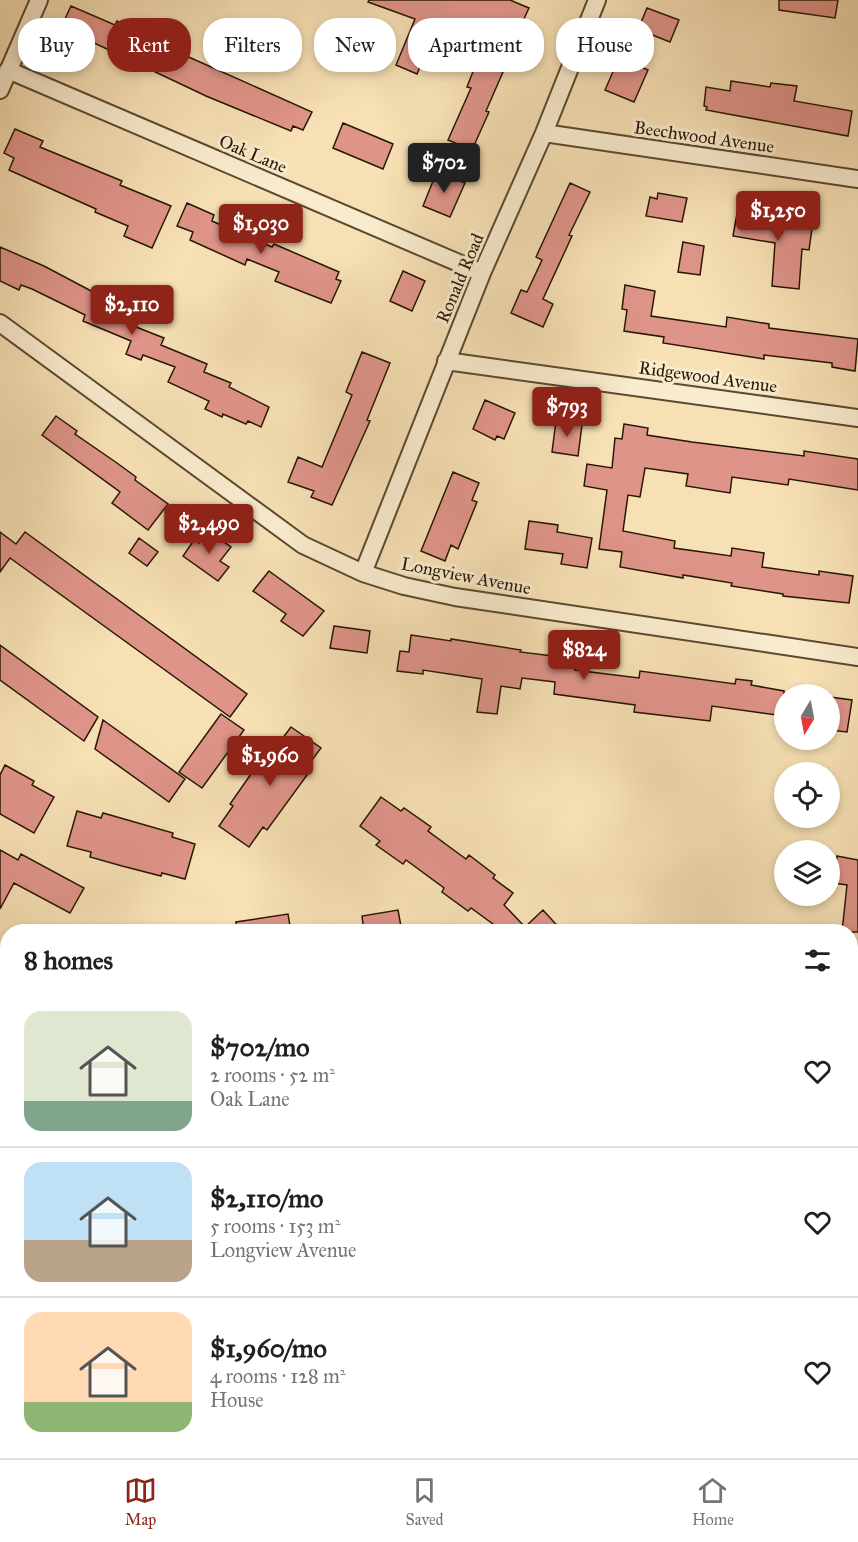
<!DOCTYPE html>
<html lang="en">
<head>
<meta charset="utf-8">
<style>
	body { margin:0; font-family:"IM FELL Great Primer",serif; background:#f6f6f6; color:#202124; height:100vh; display:flex; flex-direction:column; font-size:22px; white-space:nowrap }
	* { box-sizing:border-box; margin:0 }
	p { font-size:20px; color:#757577 }
	.icon { flex:none; width:33px; height:33px; fill:none; stroke:currentColor; stroke-width:2; stroke-linecap:round; stroke-linejoin:round }
	.map { position:relative; flex:1; overflow:hidden }
	.side { position:absolute; left:0px; top:924px; width:858px; height:534px; display:flex; flex-direction:column; background:#fff; border-radius:24px 24px 0 0; box-shadow:0 3px 9px #0003 }
	.side>* { flex:none }
	.guide { position:absolute; left:18px; top:18px; width:822px; height:54px; display:flex; gap:12px }
	.needle { width:39px; rotate:190deg }
	.fabs { position:absolute; left:774px; top:684px; display:grid; gap:12px }
	.fabs a { display:grid; place-items:center; width:66px; height:66px; border-radius:50%; background:#fff; box-shadow:0 3px 9px #0003; font-size:30px }
	.price { position:absolute; translate:-50% -51px; padding:0 14px; border-radius:6px; background:#8f2418; color:#fff; font-size:20px; line-height:39px; filter:drop-shadow(0 2px 3px #0008) }
	.price::after { content:''; position:absolute; left:50%; top:36px; width:18px; height:14px; margin-left:-9px; background:inherit; clip-path:polygon(0 0,100% 0,50% 100%) }
	.price.selected { background:#222; color:#fff }
	ul { padding:0; list-style:none }
	li { display:flex; align-items:center; gap:18px; height:150px; padding:0 24px }
	li+li { border-top:2px solid #e0e0e0 }
	li span { display:grid; place-items:center; flex:none; width:168px; height:120px; border-radius:18px; color:#555 }
	li>.icon { margin-inline-start:auto }
	span .icon { width:72px; height:72px; fill:#fffc; stroke-width:1 }
	li b { font-size:26px }
	h2 { display:flex; justify-content:space-between; align-items:center; height:72px; padding:0 24px; font-size:26px }
	.pill { padding:0 21px; border-radius:24px; background:#fff; box-shadow:0 3px 9px #0003; font-size:21px; line-height:54px }
	.pill.selected { background:#8f2418; color:#fff }
	.tabs { display:flex; justify-content:space-around; align-items:center; height:84px; border-top:2px solid #e0e0e0; background:#fff; font-size:16px; color:#757577 }
	.tabs a { display:grid; justify-items:center; gap:3px }
	.tabs .selected { color:#8f2418 }
	.map>svg:first-child { display:block }
</style>
</head>
<body>
<div class="map">
<svg width="858" height="1458" viewBox="0 0 858 1458">
	<defs>
		<pattern id="forest-firs" width="22" height="20" patternUnits="userSpaceOnUse" patternTransform="scale(1.5)"><rect width="22" height="20" fill="#c1c18a"/><path d="M5 1l3.5 6h-7zM16 11l3.5 6h-7z" fill="#a6a575"/></pattern>
	</defs>
	<rect width="100%" height="100%" fill="#f6e0b4"/>
	<filter id="stains"><feTurbulence type="fractalNoise" baseFrequency=".00333" numOctaves="4"/><feColorMatrix values="0 0 0 0 .2 0 0 0 0 .09 0 0 0 0 .02 0 0 0 .5 -.17"/></filter>
	<radialGradient id="worn" r=".72"><stop offset=".6" stop-color="#630" stop-opacity="0"/><stop offset="1" stop-color="#630" stop-opacity=".3"/></radialGradient>
	<!-- green -->
	<path fill="#c1c18a" stroke="#746c47" stroke-width="1.5" d="M7,1311L8,1450H650L667,1458H0V1312Z
		M774,1451H813V1458H735Z"/>
	<!-- forest -->
	<path fill="url(#forest-firs)" stroke="#746c47" stroke-width="1.5" d="M7,1250V1311L0,1312V1252Z
		M851,1424L858,1425V1458H813V1451L850,1450Z
		M650,1451H774L735,1458H667Z"/>
	<!-- building -->
	<path fill="#df9489" stroke="#271704" stroke-width="1.5" d="M369,0H510L529,8L500,71L503,72L486,111L489,112L472,150L448,140L471,88L467,87L474,69L427,51L417,74L396,65L415,19L368,2Z
		M779,0H838L835,18L779,10Z
		M71,6L115,25L117,21L158,39L164,26L180,34L173,50L312,112L303,130L293,126L291,131L206,96L88,40L87,42L79,39L76,44L57,36Z
		M647,8L679,20L670,42L640,30L642,26L640,25Z
		M619,58L648,70L634,102L605,90Z
		M731,81L770,87L771,83L797,86L794,101L852,111L848,136L706,110L707,107L704,106L706,87L730,91Z
		M343,123L393,144L383,169L333,148Z
		M15,129L43,141L40,147L122,181L120,185L171,206L152,248L124,236L128,226L95,212L96,209L9,170L14,158L4,153Z
		M437,171L465,183L450,217L423,206Z
		M570,183L590,192L569,235L572,236L543,299L553,304L543,327L511,313L521,290L527,292L542,260L536,257Z
		M658,193L687,198L682,222L646,216L650,197L657,199Z
		M187,203L214,215L212,221L272,247L274,244L339,272L336,279L341,281L331,303L275,281L279,272L247,259L245,265L190,240L193,232L177,226Z
		M738,208L813,221L809,250L802,249L799,289L772,286L775,243L733,236Z
		M683,242L704,246L700,275L678,272Z
		M0,247L44,266L95,293L96,292L128,305L121,321L164,338L161,345L207,364L204,372L231,383L229,387L269,407L261,427L248,421L246,424L223,414L222,417L205,409L209,401L168,382L175,367L143,355L141,360L126,354L131,341L83,321L85,315L32,289L21,285L19,290L0,281Z
		M403,271L425,281L412,311L390,301Z
		M625,285L655,291L651,316L726,327L727,317L769,324V328L858,339L855,371L832,367V363L764,355V359L663,343L664,337L624,331L627,310L622,309Z
		M362,352L390,363L367,420L370,421L332,505L311,497L314,491L288,482L298,457L322,467L352,395L346,392Z
		M485,400L515,413L504,439L497,436L495,440L473,429Z
		M56,416L77,431L75,434L117,463L136,477L135,480L168,504L148,530L112,503L120,492L42,435Z
		M556,421L582,425L578,456L552,452Z
		M624,424L648,428L647,435L692,442L804,456V451L858,459V490L789,479L788,485L732,477L730,493L686,486L688,474L645,468L640,497L628,495L623,531L675,541L674,548L731,556L732,548L764,553L762,567L819,575V571L853,576L849,603L783,596V594L731,586L732,583L683,575V578L620,567L622,552L599,549L607,490L584,486L587,464L612,468L615,438L622,439Z
		M453,472L479,483L472,500L477,502L458,549L451,545L445,561L421,551Z
		M529,521L558,525L557,532L592,538L587,568L561,564L563,554L525,549Z
		M208,531L231,547L220,561L229,567L218,581L183,556L194,540L199,543Z
		M0,532L16,544L25,532L247,694L230,717L10,558L0,572Z
		M139,538L158,552L147,566L129,553Z
		M269,571L324,611L303,636L281,621L286,614L253,591Z
		M334,626L370,631L367,653L330,648Z
		M411,635L451,641V639L521,650L520,652L577,659L575,670L639,678L640,671L735,684L736,679L752,681L751,685L784,691V716L712,706L710,721L634,712L635,705L554,694L555,682L522,678L520,689L501,686L497,714L477,712L482,679L423,670V674L397,671L400,651L409,652Z
		M0,645L98,717L84,741L0,680Z
		M830,697L852,700L847,732L830,730Z
		M221,714L244,730L202,788L179,772Z
		M103,720L185,779L169,802L95,749Z
		M291,727L321,748L306,768L310,771L267,830L263,827L249,847L219,826L233,806L230,804L272,744L276,747Z
		M5,765L34,781L32,785L54,797L34,833L0,814V775Z
		M381,797L401,811L404,808L431,827L428,831L466,859L469,855L495,875L493,878L513,893L504,905L525,927L543,910L563,932H504L471,908L468,911L442,892L444,888L406,860L403,864L376,845L380,841L360,826Z
		M77,811L101,818L103,813L173,833L172,837L195,844L185,879L162,873L161,876L122,866L90,857L91,852L67,846Z
		M0,850L18,860L21,854L84,888L70,913L14,883L0,909Z
		M837,856L858,860V932H842L847,885L834,883Z
		M398,910L402,932H364L362,916Z
		M288,914L291,932H236V922Z"/>
	<g fill="none" stroke-linecap="round" stroke-linejoin="round">
		<!-- minor casing -->
		<g stroke="#5b4930" stroke-width="20">
			<path id="minor" d="M8,70L482,273
				M0,90L39,0
				M544,133L858,179
				M0,323L303,545L363,573L404,586L455,597L858,657
				M446,361L858,418
				M363,573L482,273L544,133L597,0"/>
		</g>
		<!-- tertiary casing -->
		<g stroke="#5b4930" stroke-width="24">
			<path id="tertiary" d="M0,1225L8,1223
				M850,1403L858,1406"/>
		</g>
		<!-- minor -->
		<use href="#minor" stroke="#f9ebce" stroke-width="16"/>
		<!-- tertiary -->
		<use href="#tertiary" stroke="#f9ebce" stroke-width="21"/>
	</g>
	<g text-anchor="middle" stroke-width="6" stroke-linejoin="round" paint-order="stroke">
		<!-- street labels -->
		<g font-size="18" fill="#271704" stroke="#f9ebce">
			<text transform="translate(704 137) rotate(8)" y="6">Beechwood Avenue</text>
			<text transform="translate(253 154) rotate(23)" y="6">Oak Lane</text>
			<text transform="translate(460 278) rotate(-67)" y="6">Ronald Road</text>
			<text transform="translate(708 377) rotate(8)" y="6">Ridgewood Avenue</text>
			<text transform="translate(466 576) rotate(11)" y="6">Longview Avenue</text>
		</g>
	</g>
	<rect width="100%" height="100%" filter="url(#stains)"/>
	<rect width="100%" height="100%" fill="url(#worn)"/>
</svg>
<div class="fabs">
<a><svg class="needle" viewBox="-14 -14 28 28"><path d="M0-13l5 13h-10z" fill="#e53935"/><path d="M0 13l5-13h-10z" fill="#757577"/></svg></a>
<a><svg class="icon" aria-label="locate" viewBox="0 0 24 24"><circle cx="12" cy="12" r="6"/><path d="M12 2v4M12 18v4M2 12h4M18 12h4"/></svg></a>
<a><svg class="icon" aria-label="layers" viewBox="0 0 24 24"><path d="M12 4l9 5-9 5-9-5zM3 14l9 5 9-5"/></svg></a>
</div>
<b class="price selected" style="left:444px;top:194px">$702</b>
<b class="price" style="left:778px;top:242px">$1,250</b>
<b class="price" style="left:261px;top:255px">$1,030</b>
<b class="price" style="left:132px;top:336px">$2,110</b>
<b class="price" style="left:567px;top:438px">$793</b>
<b class="price" style="left:209px;top:555px">$2,490</b>
<b class="price" style="left:584px;top:681px">$824</b>
<b class="price" style="left:270px;top:787px">$1,960</b>
<div class="guide">
<a class="pill">Buy</a>
<a class="pill selected">Rent</a>
<a class="pill">Filters</a>
<a class="pill">New</a>
<a class="pill">Apartment</a>
<a class="pill">House</a>
</div>
<section class="side">
<h2>8 homes<svg class="icon" aria-label="filters" viewBox="0 0 24 24"><path d="M4 7h16M4 17h16"/><circle cx="9" cy="7" r="2"/><circle cx="15" cy="17" r="2"/></svg></h2>
<ul>
<li><span style="background:linear-gradient(#dfe7d0 75%,#7fa58c 0)"><svg class="icon" aria-label="home" viewBox="0 0 24 24"><path d="M3 11l9-7 9 7M6 9v11h12V9"/></svg></span><div><b>$702/mo</b><p>2 rooms · 52 m²</p><p>Oak Lane</p></div><svg class="icon" aria-label="heart" viewBox="0 0 24 24"><path d="M12 20l-8-8c-3-5 5-10 8-4 3-6 11-1 8 4z"/></svg></li>
<li><span style="background:linear-gradient(#bfe0f5 65%,#b9a48a 0)"><svg class="icon" aria-label="home" viewBox="0 0 24 24"><path d="M3 11l9-7 9 7M6 9v11h12V9"/></svg></span><div><b>$2,110/mo</b><p>5 rooms · 153 m²</p><p>Longview Avenue</p></div><svg class="icon" aria-label="heart" viewBox="0 0 24 24"><path d="M12 20l-8-8c-3-5 5-10 8-4 3-6 11-1 8 4z"/></svg></li>
<li><span style="background:linear-gradient(#ffd9b3 75%,#8fb573 0)"><svg class="icon" aria-label="home" viewBox="0 0 24 24"><path d="M3 11l9-7 9 7M6 9v11h12V9"/></svg></span><div><b>$1,960/mo</b><p>4 rooms · 128 m²</p><p>House</p></div><svg class="icon" aria-label="heart" viewBox="0 0 24 24"><path d="M12 20l-8-8c-3-5 5-10 8-4 3-6 11-1 8 4z"/></svg></li>
</ul>
</section>
</div>
<nav class="tabs">
<a class="selected"><svg class="icon" aria-label="map" viewBox="0 0 24 24"><path d="M3 6l6-2 6 2 6-2v14l-6 2-6-2-6 2zM9 4v14M15 6v14"/></svg>Map</a>
<a><svg class="icon" aria-label="saved" viewBox="0 0 24 24"><path d="M7 4h10v16l-5-4-5 4z"/></svg>Saved</a>
<a><svg class="icon" aria-label="home" viewBox="0 0 24 24"><path d="M3 11l9-7 9 7M6 9v11h12V9"/></svg>Home</a>
</nav>
</body>
</html>
